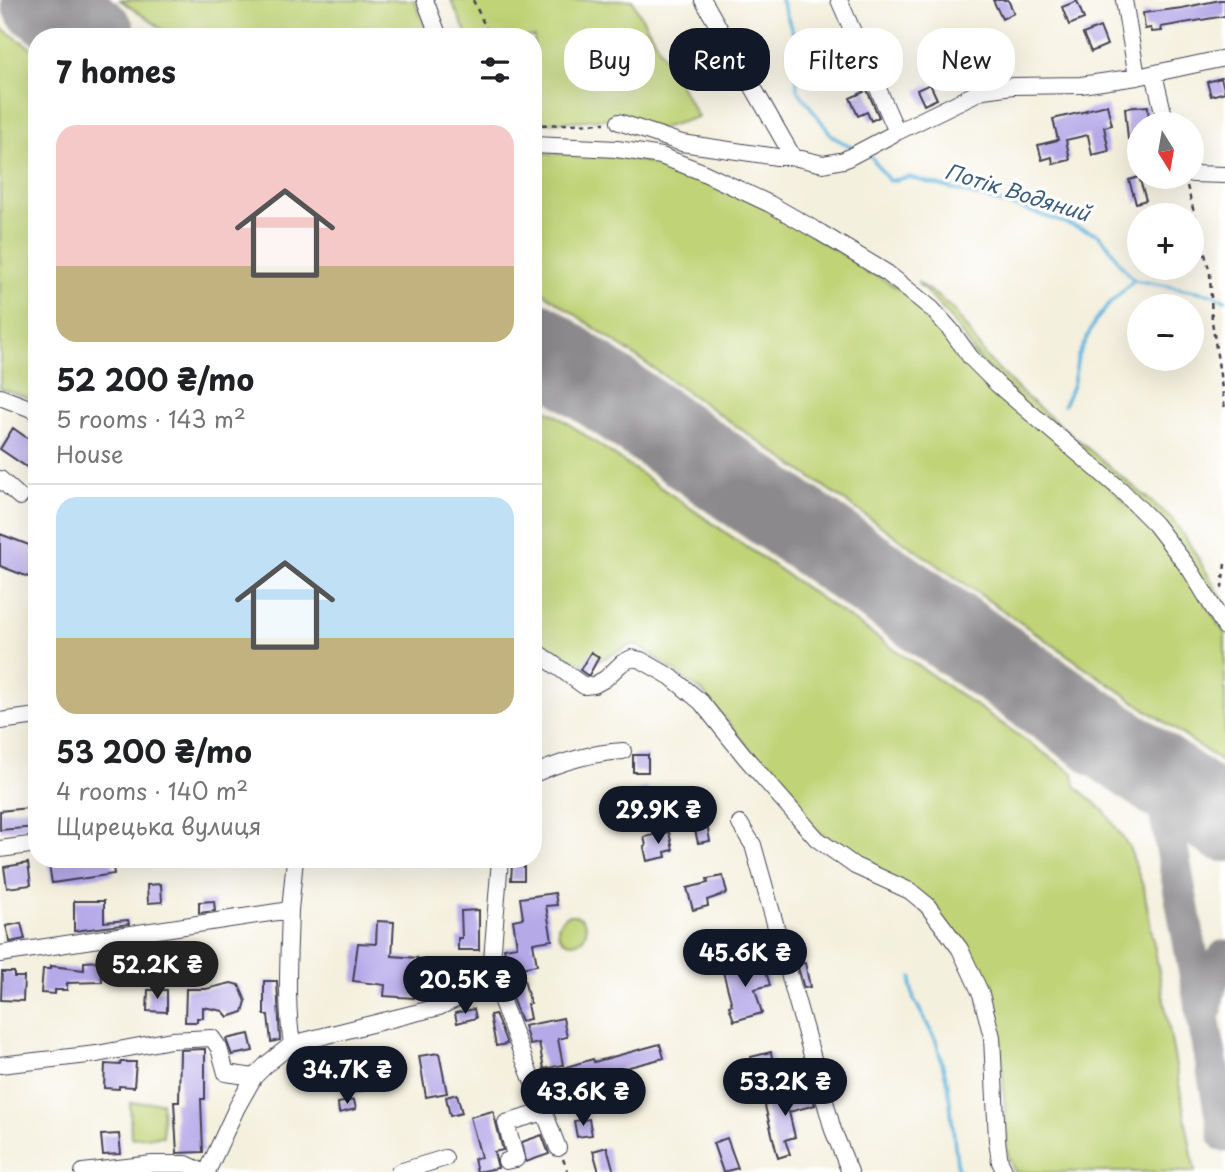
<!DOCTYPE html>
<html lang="en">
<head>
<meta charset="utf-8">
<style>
	body { margin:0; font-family:"Playpen Sans",sans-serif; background:#f6f6f6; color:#202124; height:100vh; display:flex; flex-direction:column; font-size:26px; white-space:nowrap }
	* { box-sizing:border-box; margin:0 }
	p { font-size:23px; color:#757577 }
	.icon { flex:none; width:38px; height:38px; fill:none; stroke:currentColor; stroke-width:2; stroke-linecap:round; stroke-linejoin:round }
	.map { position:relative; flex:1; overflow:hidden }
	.sheet { position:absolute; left:28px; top:28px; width:514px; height:840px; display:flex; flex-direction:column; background:#fff; border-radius:28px; box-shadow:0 7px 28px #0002 }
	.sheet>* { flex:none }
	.hud { position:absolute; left:564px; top:28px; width:556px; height:63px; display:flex; gap:14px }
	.needle { width:46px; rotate:169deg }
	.fabs { position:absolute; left:1127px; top:112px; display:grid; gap:14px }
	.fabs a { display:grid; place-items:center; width:77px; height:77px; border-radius:50%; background:#fff; box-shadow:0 7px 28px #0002; font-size:35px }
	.price { position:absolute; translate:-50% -60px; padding:0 16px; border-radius:24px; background:#111827; color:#fff; font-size:23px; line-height:46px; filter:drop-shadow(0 2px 4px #0008) }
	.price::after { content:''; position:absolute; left:50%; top:42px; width:21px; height:16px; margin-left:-10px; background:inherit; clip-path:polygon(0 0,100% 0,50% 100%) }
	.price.current { background:#222; color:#fff }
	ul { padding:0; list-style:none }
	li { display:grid; align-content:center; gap:14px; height:371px; padding:0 28px }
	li+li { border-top:2px solid #e0e0e0 }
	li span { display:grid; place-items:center; height:217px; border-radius:21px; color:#555 }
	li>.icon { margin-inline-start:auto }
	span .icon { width:126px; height:126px; fill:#fffc; stroke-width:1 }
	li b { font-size:30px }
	h2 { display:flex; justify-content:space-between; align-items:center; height:84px; padding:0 28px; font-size:30px }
	.pill { padding:0 24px; border-radius:28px; background:#fff; box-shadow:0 7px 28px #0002; font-size:24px; line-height:63px }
	.pill.current { background:#111827; color:#fff }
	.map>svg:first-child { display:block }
</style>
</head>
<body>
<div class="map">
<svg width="1225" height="1172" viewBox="0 0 1225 1172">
	<rect width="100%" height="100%" fill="#fff"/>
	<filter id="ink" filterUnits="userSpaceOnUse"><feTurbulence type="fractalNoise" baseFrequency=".0143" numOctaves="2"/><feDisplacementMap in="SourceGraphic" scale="14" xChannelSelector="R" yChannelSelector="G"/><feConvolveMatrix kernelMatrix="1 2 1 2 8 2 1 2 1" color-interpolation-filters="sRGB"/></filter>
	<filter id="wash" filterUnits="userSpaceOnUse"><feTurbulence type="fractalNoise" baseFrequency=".00686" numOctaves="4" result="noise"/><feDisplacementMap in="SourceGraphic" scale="28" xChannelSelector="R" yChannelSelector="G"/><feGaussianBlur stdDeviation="1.57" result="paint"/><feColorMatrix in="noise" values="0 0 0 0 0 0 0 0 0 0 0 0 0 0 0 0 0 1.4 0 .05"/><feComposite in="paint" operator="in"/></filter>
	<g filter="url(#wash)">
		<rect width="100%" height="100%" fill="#f4f0de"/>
		<!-- green -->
		<path fill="#c0d376" stroke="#717a58" stroke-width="2" d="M120,0H414L430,37H174Z
			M451,0H632L698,117L659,129L627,117L534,124V37H468Z
			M0,27L37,52V401L0,388Z
			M534,152L623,157L706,175L745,193L921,303L1135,511L1170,548L1225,634V764L534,286Z
			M917,282L940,298L955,312L987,358L1025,396L1171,518L1185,537L1225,603V619L1195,569L988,370L946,313Z
			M534,404L556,415L1073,773L1075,786L1105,812L1129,847L1144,889L1195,1172H1015L1008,1157L1000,1031L989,988L965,946L883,876L815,829L703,692L647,651L633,644L605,658L585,665L534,642Z
			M558 929a14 14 0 1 1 28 0a14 14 0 1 1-28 0Z
			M162,1102L163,1136L131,1138L130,1103Z"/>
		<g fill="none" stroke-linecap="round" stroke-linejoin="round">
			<!-- stream -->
			<path stroke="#61b5dd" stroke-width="3.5" d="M781,0L795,38L797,89L833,137L855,149
				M872,158L889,181L909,177L1023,209L1098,234L1108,245L1121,265L1134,280L1211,294L1225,300
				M1064,405L1073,385L1078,356L1095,321L1112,301L1134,280
				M912,977L911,986L914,999L936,1041L948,1085L958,1172"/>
			<!-- taxiway -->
			<path stroke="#8b898c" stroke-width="33" d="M534,370C567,367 587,380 614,397
				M1121,749C1141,767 1156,785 1165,811L1225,1136
				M1206,1009C1207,990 1215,971 1225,956"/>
			<!-- runway -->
			<path stroke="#8b898c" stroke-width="82" d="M42,0L95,37
				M534,342L1225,821"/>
		</g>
		<g id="blocks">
			<!-- building -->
			<path fill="#b6a9e8" d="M993,0H1008L1014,13L1002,19Z
				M1220,0H1225V16L1161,27L1162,31L1152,32L1151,28L1145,29L1143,13L1182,8Z
				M1077,1L1084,19L1069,25L1062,7Z
				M1100,27L1107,45L1091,52L1083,34Z
				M860,74L879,117L871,121L867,112L858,116L850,98L864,92L857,76Z
				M1221,78L1225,92L1211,96L1207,82Z
				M930,84L937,99L924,105L917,90Z
				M1107,105L1112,125L1104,127L1109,151L1092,155L1088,135L1066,140L1070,160L1053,164L1052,157L1042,160L1038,145L1058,140L1053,119L1087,111L1086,110Z
				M1148,106L1149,124H1139V139H1128L1125,108Z
				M1139,177L1146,200L1136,203L1129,180Z
				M13,428L37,445V474L0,449Z
				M0,534L37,548V564L31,578L0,566Z
				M591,652L599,657L589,675H587L580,670Z
				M633,755H648V772H633Z
				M647,787L652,803L631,810L628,800L634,798L632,792Z
				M37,807V827L0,830V811Z
				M707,824L710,841L698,843L694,826Z
				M669,832L673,850L665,852L666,857L647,861L644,847L646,846L644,837Z
				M48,859H112L114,874L52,883Z
				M28,863L31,885L7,888L4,867Z
				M512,865L524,866V880H511Z
				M723,876L727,893L707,900L708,906L693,910L687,888L708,883L707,879Z
				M161,884L162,902L148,903L147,885Z
				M555,893L557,905L546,906L552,940L533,943L537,965L521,968L530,1003L527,1004L530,1019L521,1021L508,987L511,986L504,948L517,946L513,920L523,918L520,898Z
				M74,901H104V922L128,920L129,924L74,931Z
				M214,901L215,911L199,913V902Z
				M479,910V950H458V938H462L461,911Z
				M377,921L394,922L392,956L418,958L414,998L384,996L385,985L353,981L358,943L376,944Z
				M21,923L25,939L10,942L6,926Z
				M101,961L102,982L67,983V990H55V994L41,993L43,969H51V966L84,970V962Z
				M763,962L770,985L755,989L762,1013L734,1021L729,1006L732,1005L722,968L732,965L733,971Z
				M805,963L810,987L804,988L797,964Z
				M2,972H14V977H24L23,1001L1,1000Z
				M264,981H277L280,1040L271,1042L268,1015H264Z
				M231,983L239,985L246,1001L243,1012L228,1017L223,1011L203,1007V1018H197V1022H185L186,989H206Z
				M148,990H167V1012L147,1011Z
				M474,1009L476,1018L457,1023L455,1013Z
				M495,1014L507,1044L496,1046L490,1015Z
				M563,1018L567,1037L558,1039L563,1065L544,1069L539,1043L530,1045L524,1026Z
				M249,1034L253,1051L232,1055L226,1039Z
				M660,1044L664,1058L598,1075L600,1080L567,1090L560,1069L593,1059L594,1062Z
				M205,1049V1099H201L203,1152L177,1153L174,1102H179L180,1050Z
				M771,1052L773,1063L754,1068L751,1057Z
				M439,1053L447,1093L426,1097L419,1056Z
				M364,1056L371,1089L351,1093L344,1060Z
				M121,1062H136L134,1087L119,1086V1089L104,1088L105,1064L120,1065Z
				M811,1091L815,1105L789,1112L795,1137L785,1140L790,1154L778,1158L764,1102Z
				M457,1094L462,1113L450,1116L446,1097Z
				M354,1100L356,1109L339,1113L338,1103Z
				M493,1111L503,1150L494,1152L498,1168L477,1172L474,1159L481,1157L470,1117Z
				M589,1119L592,1135L577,1137L574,1121Z
				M119,1134L121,1154L103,1155L101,1135Z
				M542,1135L549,1154L526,1162L522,1142Z
				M727,1138L738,1168L723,1172L713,1143Z
				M607,1147L614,1172H599L593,1151Z"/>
		</g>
	</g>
	<g filter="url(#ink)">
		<use href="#blocks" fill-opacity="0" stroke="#424153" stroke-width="2"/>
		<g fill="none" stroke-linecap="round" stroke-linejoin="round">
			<!-- minor casing -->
			<g stroke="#424153" stroke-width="18">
				<path id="minor" d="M425,0L439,37
					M703,0L793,157L823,164L844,160L897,132L983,90L1013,86L1081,85L1137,77L1225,58
					M839,0L897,132
					M1124,0L1137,77
					M1154,74L1166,124
					M619,122L682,143L777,157H793
					M534,145L617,149L661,156L700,171L770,204L821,233L887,273L932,309L950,329L971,358L998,385L1120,489L1155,524L1191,571L1225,627
					M1192,174L1225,175
					M0,397L37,411
					M0,479L20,497
					M534,650L584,686L594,685L605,679L622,663L632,658L641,660L671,677L701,702L746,758L817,839L855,866L910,891L927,905L960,949L981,994L992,1037L997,1140L1000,1162L1005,1172
					M0,721L37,716
					M534,774C563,761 591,753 623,751
					M740,824L753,845L833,1130L850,1172
					M0,849L37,844
					M290,910L295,859
					M0,954L290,910C289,954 285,1000 292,1044
					M491,973L558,1148
					M0,1065L97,1054L171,1040L212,1038L219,1048L226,1073L254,1077
					M506,1161L516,1159L506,1123L544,1112
					M83,1172L153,1164H186L197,1169L198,1172
					M207,1172L237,1107L254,1077L268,1063L292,1044L439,1007L458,998L491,973L500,859
					M399,1172L445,1158"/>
			</g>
			<!-- path -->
			<path stroke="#424153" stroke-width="2.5" stroke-dasharray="5 5" stroke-linecap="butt" d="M473,0L490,37
				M534,122L535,125L605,123
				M1187,186L1210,273L1212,321L1225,409
				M1225,564L1222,587L1225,593
				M563,1159L568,1172"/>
			<!-- minor -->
			<use href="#minor" stroke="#fff" stroke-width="16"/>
		</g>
	</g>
	<g text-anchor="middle" stroke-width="6" stroke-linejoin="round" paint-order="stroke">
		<!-- water labels -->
		<g font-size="21" font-style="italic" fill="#3b5d7c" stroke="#fff">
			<text transform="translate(1017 193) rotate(17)" y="7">Потік Водяний</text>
		</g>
	</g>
</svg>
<div class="fabs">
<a><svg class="needle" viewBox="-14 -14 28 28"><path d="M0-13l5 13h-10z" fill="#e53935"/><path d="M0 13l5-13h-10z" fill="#757577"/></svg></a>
<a>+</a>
<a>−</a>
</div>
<b class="price" style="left:658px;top:846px">29.9K ₴</b>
<b class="price" style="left:745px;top:989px">45.6K ₴</b>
<b class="price current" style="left:157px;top:1001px">52.2K ₴</b>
<b class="price" style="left:465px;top:1016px">20.5K ₴</b>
<b class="price" style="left:347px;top:1106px">34.7K ₴</b>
<b class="price" style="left:785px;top:1118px">53.2K ₴</b>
<b class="price" style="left:583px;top:1128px">43.6K ₴</b>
<div class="hud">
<a class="pill">Buy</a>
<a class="pill current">Rent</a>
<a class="pill">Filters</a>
<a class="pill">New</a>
</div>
<section class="sheet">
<h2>7 homes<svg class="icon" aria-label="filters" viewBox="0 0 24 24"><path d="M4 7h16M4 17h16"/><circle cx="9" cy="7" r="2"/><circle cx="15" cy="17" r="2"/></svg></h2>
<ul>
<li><span style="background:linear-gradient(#f6c9c9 65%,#c2b280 0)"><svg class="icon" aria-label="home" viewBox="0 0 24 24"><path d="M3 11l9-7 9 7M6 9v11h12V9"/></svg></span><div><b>52 200 ₴/mo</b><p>5 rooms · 143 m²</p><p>House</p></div></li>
<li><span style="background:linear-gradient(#bfe0f5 65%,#c2b280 0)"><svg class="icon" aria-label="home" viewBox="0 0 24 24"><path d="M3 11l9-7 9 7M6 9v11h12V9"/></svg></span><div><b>53 200 ₴/mo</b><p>4 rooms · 140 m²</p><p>Щирецька вулиця</p></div></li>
</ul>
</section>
</div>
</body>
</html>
